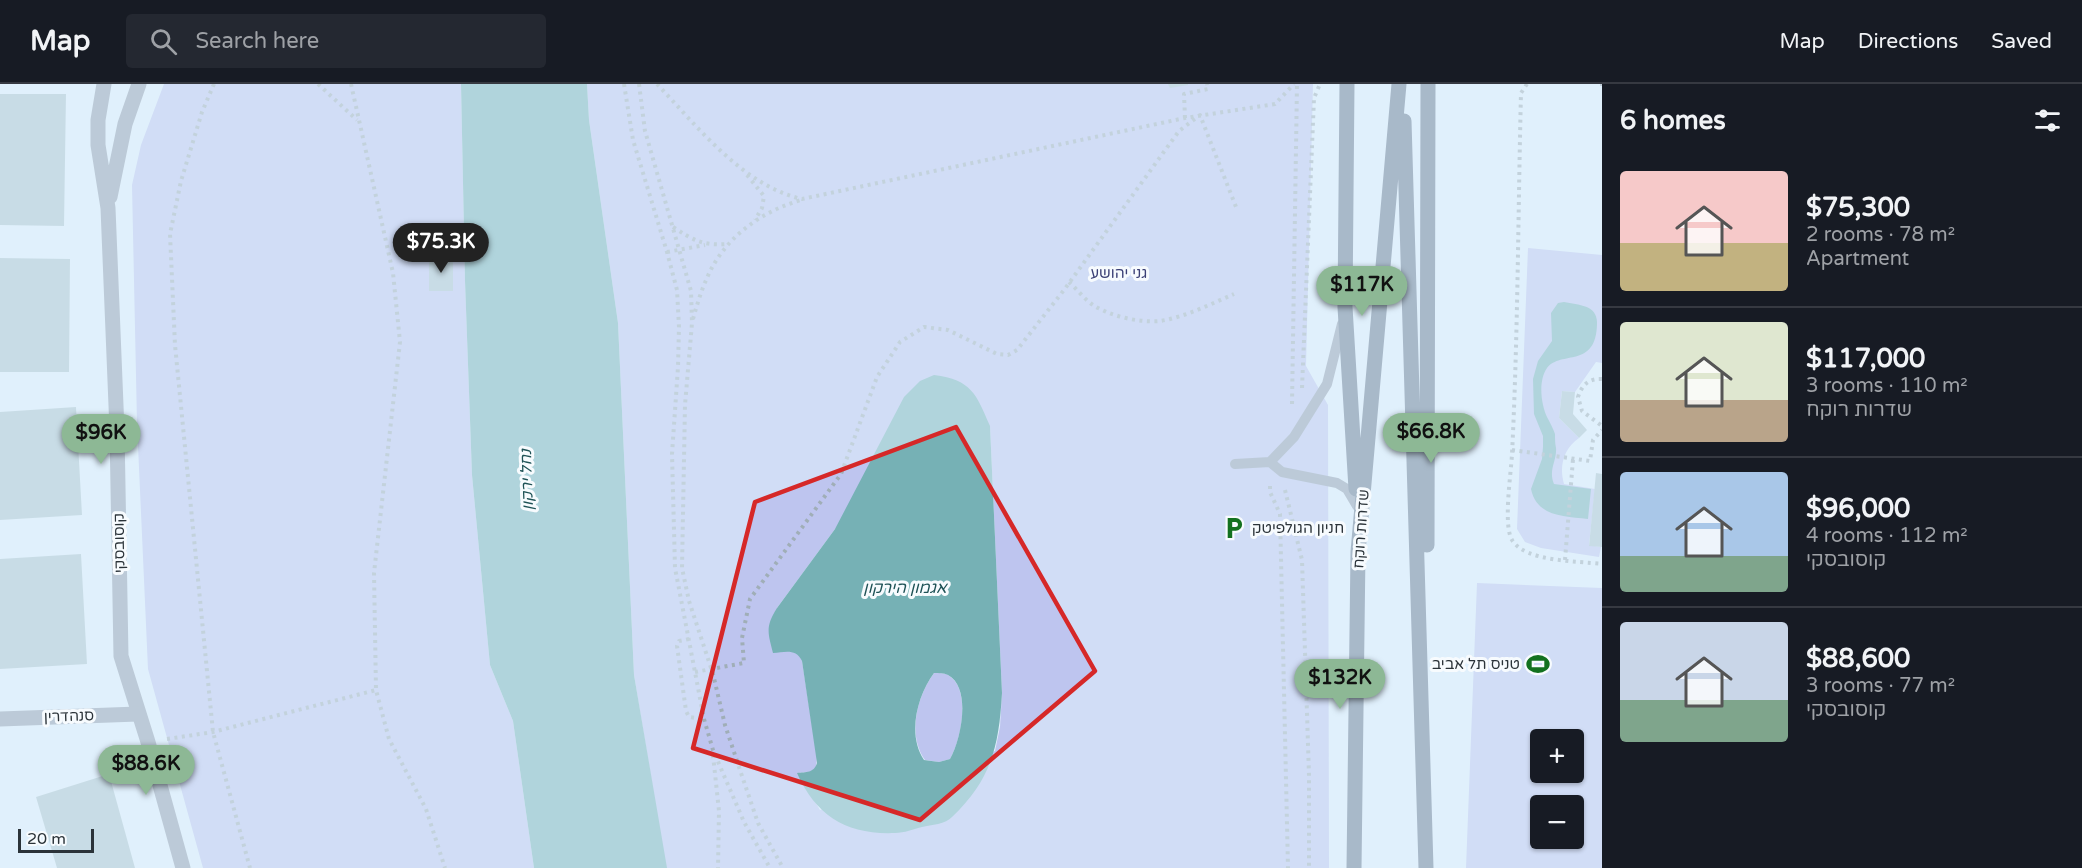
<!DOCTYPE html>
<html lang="en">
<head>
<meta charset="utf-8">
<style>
	body { margin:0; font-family:"Varela Round",Heebo,sans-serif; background:#242831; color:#f1f3f6; height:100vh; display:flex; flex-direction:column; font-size:22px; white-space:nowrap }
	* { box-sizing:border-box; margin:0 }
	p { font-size:20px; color:#9ea1a6 }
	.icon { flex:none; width:33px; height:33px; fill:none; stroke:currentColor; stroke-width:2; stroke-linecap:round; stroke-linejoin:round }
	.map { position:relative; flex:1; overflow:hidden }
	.drawer { display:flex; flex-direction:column; background:#171b24; width:480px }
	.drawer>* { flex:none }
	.tools { position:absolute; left:1530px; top:645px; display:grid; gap:12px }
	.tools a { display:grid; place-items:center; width:54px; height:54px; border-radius:6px; background:#171b24; box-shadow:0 2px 4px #0004; font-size:30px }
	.scale { position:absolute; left:18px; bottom:15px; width:76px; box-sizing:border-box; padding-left:6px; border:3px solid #2b3339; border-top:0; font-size:16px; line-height:21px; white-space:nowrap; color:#2b3339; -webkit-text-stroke:4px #f7fbfe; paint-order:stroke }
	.price { position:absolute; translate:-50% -51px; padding:0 14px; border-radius:21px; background:#8db895; color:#111; font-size:20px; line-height:39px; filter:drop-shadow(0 2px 3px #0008) }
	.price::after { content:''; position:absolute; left:50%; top:36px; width:18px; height:14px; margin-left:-9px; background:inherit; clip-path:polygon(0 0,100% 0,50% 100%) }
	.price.active { background:#222; color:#fff }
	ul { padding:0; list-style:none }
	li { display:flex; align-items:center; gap:18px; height:150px; padding:0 18px }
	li+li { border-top:2px solid #363941 }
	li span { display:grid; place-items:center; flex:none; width:168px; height:120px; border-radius:6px; color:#555 }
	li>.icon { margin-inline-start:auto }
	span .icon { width:72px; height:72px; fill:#fffc; stroke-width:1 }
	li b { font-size:26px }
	h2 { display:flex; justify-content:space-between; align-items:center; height:72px; padding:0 18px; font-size:26px }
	header { display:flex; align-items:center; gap:36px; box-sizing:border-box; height:84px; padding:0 30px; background:#171b24; border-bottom:2px solid #363941 }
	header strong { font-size:28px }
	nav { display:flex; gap:33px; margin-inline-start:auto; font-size:21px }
	.search { width:420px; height:54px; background:#242831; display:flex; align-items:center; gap:15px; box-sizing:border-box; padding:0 21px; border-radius:6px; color:#9ea1a6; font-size:22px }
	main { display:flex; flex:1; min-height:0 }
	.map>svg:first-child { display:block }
</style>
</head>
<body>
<header>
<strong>Map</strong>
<div class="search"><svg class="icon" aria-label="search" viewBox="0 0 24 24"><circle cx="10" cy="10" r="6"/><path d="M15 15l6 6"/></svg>Search here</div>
<nav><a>Map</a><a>Directions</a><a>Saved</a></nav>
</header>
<main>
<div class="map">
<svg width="1602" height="784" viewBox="0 0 1602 784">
	<rect width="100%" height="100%" fill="#e0f0fc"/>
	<!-- green -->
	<path fill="#bec5ef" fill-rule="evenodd" d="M164,0H461L465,197L472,391L490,581L513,637L534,784H203L148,585L137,339L132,101L141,61Z
		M587,0H1313L1306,282L1328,321L1329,784H666L634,591L618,239L589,36ZM990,342L1002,609L1000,643L995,667L820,726L798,689L810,688L816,684L817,673L802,577L800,571L793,567L777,524L835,445Z
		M1528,164L1602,171V279L1596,278L1575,308L1562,307L1559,334L1579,354C1563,365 1559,383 1564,400L1595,405L1589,461L1601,463L1599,473L1541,464L1525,458L1517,445Z
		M1477,499L1602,504V784H1466ZM1540,656H1574V688H1540ZM1540,722H1574V754H1540Z
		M934,589C938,589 945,589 948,591C972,605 961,656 950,675L939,678L925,676C907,651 917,612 934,589Z"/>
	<!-- water -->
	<path fill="#76b1b5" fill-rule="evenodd" d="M461,0H587L589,36L618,239L634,591L667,784H534L513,637L490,581L472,391L465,197Z
		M1564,218C1579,221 1598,221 1597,240C1596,285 1561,266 1547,284C1538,297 1541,320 1547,333C1550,339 1553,344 1555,350C1555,355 1555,360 1556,364C1557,377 1548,386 1554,400L1591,405L1588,435C1564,432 1537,433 1531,405L1542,375L1543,363V352L1534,330L1533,295L1538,277L1552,257L1551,229L1558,219Z
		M934,291C972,296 976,310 990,342L1002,609C999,661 992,695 952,733C946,740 931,741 922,743C914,745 904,749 895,749C847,751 816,732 797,689C806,688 814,689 817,679L802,577C796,564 785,568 773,569C768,549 765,543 777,524L835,445L904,313L920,297ZM934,589C938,589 944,589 948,591C972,604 961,656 950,675L939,678L924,676C907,651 917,612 934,589Z"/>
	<!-- building -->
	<path fill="#acc4cd" d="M1168,0H1188V1L1170,4Z
		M0,10H66L64,142L0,141Z
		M0,174L70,175L69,288H0Z
		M429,174H453V207H429Z
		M1562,307L1575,308L1573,330L1587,346L1579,354L1559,334Z
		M76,323L82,431L0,436V328Z
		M1596,389L1602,390V463L1589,462Z
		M81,470L87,580L0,585V475Z
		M109,690L135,784H57L36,713Z"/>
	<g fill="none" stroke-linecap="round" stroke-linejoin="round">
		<!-- path -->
		<path stroke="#a0aeb7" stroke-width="4" stroke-dasharray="3 4.5" stroke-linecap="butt" d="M214,0L202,28L181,97L170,150L175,261L213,648L250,784
			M318,0L357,36
			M351,0L393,189L400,258L374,489L376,606L389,655L426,725L445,784
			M624,0L633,56L667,168L677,206L679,243L678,283L672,370L675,484L704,635L713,666L744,738L770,784
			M639,0L645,47L691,207L692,239L685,321L682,484L689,517L713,590L725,641L740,686L758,739L783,784
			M657,0C697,42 743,102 802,115L1185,34L1275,20L1294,0
			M1527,0L1521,9C1518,129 1518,250 1512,370C1511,390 1503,441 1512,456C1525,478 1578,477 1602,480
			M1600,0H1602
			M1185,34L1184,10L1208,5L1207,0
			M747,91L764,112L762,124L755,136
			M673,143C693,156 703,162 727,160
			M667,168L705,161
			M1069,198C1077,205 1084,215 1093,221C1110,232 1139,239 1160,237C1185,233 1211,220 1234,210
			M693,235C697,221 701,207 707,194C724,154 760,128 801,116
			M1602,295C1589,294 1582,301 1578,313L1582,327L1602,342
			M1302,304L1314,14L1320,0
			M1292,320L1297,0
			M1512,366L1590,377L1593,356L1602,346
			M1270,402V408L1280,430L1288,784
			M1285,406L1302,476L1309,691V784
			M1565,476L1573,375
			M689,555L679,557L677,562L686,627L689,633L704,635
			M695,588L744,579L742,554L750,515L841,390L877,293L900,258L924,243L948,246L997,270L1008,271L1017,266L1064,206L1179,47L1200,31L1236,123
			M167,655L213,648L376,606
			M713,671L719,727L718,784"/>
		<!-- service -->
		<path stroke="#919cad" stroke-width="10" d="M1270,378L1282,388L1337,399L1347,405L1357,422
			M1235,380L1270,378L1294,353L1327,300L1342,240"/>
		<!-- minor -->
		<path stroke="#919cad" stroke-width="15" d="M104,0L98,36V61L108,124L117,346L121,572L148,658L183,784
			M110,113L125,40L139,0"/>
		<!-- tertiary -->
		<path stroke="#919cad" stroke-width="15" d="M0,635L138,630"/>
		<!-- secondary -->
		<path stroke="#65758d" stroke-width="15" d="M1347,0L1345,223L1356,405
			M1404,37L1426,784
			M1427,461L1428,0
			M1354,784L1358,468L1399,0"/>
	</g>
	<!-- marked area -->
	<path d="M0 0H1602V784H0ZM956,343L1095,587L920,736L693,664L755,418Z" fill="#e0f0fc" fill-opacity=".55" fill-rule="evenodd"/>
	<path fill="none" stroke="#d62828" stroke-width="4.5" stroke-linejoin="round" d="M956,343L1095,587L920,736L693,664L755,418Z"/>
	<!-- icons -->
	<defs>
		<g id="parking-bare" transform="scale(1.8)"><path d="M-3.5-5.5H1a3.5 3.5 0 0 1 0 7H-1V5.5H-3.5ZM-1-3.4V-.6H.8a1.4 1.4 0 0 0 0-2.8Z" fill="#13711f" stroke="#f7fbfe" stroke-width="2.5" paint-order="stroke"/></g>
		<g id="stadium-bare" transform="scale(1.8)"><path d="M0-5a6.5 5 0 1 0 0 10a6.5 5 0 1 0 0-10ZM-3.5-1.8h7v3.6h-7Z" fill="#13711f" stroke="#f7fbfe" stroke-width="2.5" paint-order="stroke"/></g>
	</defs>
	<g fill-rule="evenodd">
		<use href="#parking-bare" x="1234" y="444"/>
		<use href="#stadium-bare" x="1538" y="580"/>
	</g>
	<g text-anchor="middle" stroke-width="6" stroke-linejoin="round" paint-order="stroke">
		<!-- park labels -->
		<g font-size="15" fill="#3b4076" stroke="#f7fbfe">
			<text x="1119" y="194">גני יהושע</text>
		</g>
		<!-- poi labels -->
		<g font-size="15" fill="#2b3339" stroke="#f7fbfe" text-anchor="start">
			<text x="1252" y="449">חניון הגולפיטק</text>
			<text x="1520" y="585" text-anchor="end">טניס תל אביב</text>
		</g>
		<!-- street labels -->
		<g font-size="15" fill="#2b3339" stroke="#f7fbfe">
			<text transform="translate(1361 445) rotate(-86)" y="5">שדרות רוקח</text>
			<text transform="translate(119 459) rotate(-91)" y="5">קוסובסקי</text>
			<text transform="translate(69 632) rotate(-2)" y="5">סנהדרין</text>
		</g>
		<!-- water labels -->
		<g font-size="16" font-style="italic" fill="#1e5256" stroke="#f7fbfe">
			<text transform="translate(526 396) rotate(-92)" y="6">נחל ירקון</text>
			<text x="905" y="509">אגמון הירקון</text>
		</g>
	</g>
</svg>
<div class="tools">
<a>+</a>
<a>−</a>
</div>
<div class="scale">20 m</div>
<b class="price active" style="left:441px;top:190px">$75.3K</b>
<b class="price" style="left:1362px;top:233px">$117K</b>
<b class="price" style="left:1431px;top:380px">$66.8K</b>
<b class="price" style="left:101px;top:381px">$96K</b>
<b class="price" style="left:1340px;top:626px">$132K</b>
<b class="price" style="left:146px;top:712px">$88.6K</b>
</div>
<section class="drawer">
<h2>6 homes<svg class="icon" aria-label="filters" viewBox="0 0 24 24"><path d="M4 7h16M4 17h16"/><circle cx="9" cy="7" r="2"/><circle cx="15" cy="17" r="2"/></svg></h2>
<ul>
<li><span style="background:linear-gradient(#f6c9c9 60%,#c2b280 0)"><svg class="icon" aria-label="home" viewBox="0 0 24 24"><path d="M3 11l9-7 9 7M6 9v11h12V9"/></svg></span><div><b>$75,300</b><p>2 rooms · 78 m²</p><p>Apartment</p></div></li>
<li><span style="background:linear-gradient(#dfe7d0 65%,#b9a48a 0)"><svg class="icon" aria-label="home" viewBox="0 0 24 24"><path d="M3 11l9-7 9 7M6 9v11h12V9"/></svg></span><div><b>$117,000</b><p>3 rooms · 110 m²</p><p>שדרות רוקח</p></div></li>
<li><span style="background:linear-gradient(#a9c7e8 70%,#7fa58c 0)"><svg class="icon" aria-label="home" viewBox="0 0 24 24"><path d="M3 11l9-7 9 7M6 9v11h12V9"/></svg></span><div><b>$96,000</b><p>4 rooms · 112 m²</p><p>קוסובסקי</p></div></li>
<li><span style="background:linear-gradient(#c9d6e8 65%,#7fa58c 0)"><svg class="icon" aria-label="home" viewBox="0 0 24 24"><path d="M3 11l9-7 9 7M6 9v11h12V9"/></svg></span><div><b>$88,600</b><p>3 rooms · 77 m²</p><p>קוסובסקי</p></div></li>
</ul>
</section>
</main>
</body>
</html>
